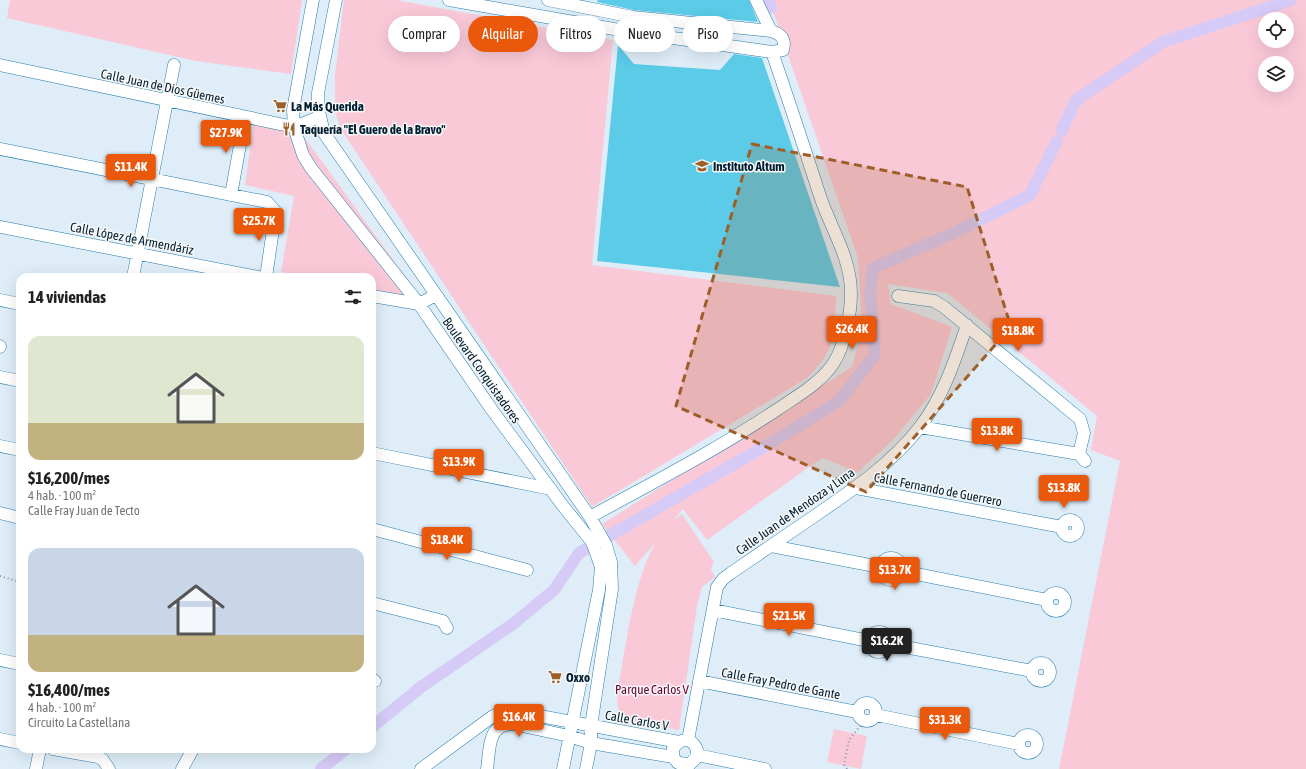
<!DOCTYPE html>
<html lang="es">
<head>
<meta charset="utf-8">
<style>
	body { margin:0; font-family:"Asap Condensed",sans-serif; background:#f6f6f6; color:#222; height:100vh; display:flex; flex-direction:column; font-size:15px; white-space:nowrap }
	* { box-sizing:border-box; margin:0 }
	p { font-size:13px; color:#767676 }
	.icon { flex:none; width:22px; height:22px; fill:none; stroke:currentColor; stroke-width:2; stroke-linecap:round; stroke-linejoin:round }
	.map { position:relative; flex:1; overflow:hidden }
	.sheet { position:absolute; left:16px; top:273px; width:360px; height:480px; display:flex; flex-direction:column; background:#fff; border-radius:12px; box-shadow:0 4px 16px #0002 }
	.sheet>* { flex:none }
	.guide { position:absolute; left:388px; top:16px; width:380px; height:36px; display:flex; gap:8px }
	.controls { position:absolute; left:1258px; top:12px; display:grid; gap:8px }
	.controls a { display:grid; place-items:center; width:36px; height:36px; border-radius:50%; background:#fff; box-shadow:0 4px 16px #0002; font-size:20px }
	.price { position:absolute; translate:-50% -34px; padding:0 9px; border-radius:4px; background:#ea580c; color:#fff; font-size:13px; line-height:26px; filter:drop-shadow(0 1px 2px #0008) }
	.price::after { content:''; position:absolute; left:50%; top:24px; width:12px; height:9px; margin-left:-6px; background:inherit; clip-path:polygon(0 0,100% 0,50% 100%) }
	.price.selected { background:#222; color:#fff }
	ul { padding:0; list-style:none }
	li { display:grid; align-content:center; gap:8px; height:212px; padding:0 12px }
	li span { display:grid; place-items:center; height:124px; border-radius:12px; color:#555 }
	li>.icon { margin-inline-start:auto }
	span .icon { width:72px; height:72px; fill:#fffc; stroke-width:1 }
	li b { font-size:17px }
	h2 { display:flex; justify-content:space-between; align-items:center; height:48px; padding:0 12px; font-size:17px }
	.tag { padding:0 14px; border-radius:18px; background:#fff; box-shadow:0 4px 16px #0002; font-size:14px; line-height:36px }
	.tag.selected { background:#ea580c; color:#fff }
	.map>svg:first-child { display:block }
</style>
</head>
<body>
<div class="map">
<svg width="1306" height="769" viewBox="0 0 1306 769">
	<rect width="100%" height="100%" fill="#deedf8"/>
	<!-- green -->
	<path fill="#fac9d8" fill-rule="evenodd" d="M10,0H302L291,74L196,61L7,18Z
		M344,0H396L613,40L592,265L836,296C834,336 837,348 807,378L592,507L342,131L335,112V75Z
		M769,0H1306V769H1059L1120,461L1091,450L1097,416L947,293L888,284L891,304L952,327L931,394L894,439L858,472L822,458L707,540L683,509L674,520L682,514L714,562L711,569L715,577L702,587L697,606L679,730L633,721L618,709L617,693C626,648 633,580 656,542L635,566L602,524L852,367L862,329L858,258ZM1265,19H1287V41H1265ZM1265,63H1287V85H1265Z
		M254,122L302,134L407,279L403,295L372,289V277H310L281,272L294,196L245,185Z
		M834,729L867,736L861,769L827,762Z"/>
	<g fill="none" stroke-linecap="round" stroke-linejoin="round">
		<!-- canal -->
		<path stroke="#d6caf6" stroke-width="12" d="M768,0L771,8
			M1062,130L1076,100L1163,42L1291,0
			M609,536L781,437L839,401L875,355L870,291L873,268L956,232L1030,195L1057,141
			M372,727L421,687L513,624L554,590L579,553L588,548
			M321,769L346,749"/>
	</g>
	<!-- building -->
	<path fill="#5bcbe8" d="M598,0H749L758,22L634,10L597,2Z
		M618,45L634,64L720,70L734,54L762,58L840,287L597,261Z"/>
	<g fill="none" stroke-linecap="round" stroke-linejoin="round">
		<!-- minor casing -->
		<g stroke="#277eae" stroke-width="13">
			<path id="minor" d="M313,0L293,110L294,127L303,155L311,168L419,304L492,410L563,506L592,542L601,567L599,590L563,769
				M336,0L318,93V107L324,133L590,517L606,545L611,562L612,589L591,726V743L586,769
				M449,0L631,32L772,52L783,50C786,39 781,34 771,31L633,17L548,0
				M756,0L771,31
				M0,65L294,127L319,117
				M0,149L267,202L275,211V216L266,277
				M231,195L245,117
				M0,227L258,277
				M133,277L174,65
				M372,296L419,304L436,295
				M898,296L934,301L944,307L1080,419L1084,433L1079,454
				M0,300L20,304
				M0,347V346
				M0,377L20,381
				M920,427L1079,454L1085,461
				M0,446L20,450
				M372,453L551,489
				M856,488L1062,527
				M0,513L20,518
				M590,517C654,482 718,449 778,409C797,396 819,384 833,364C845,346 851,314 851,293C851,259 832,230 821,199C805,150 789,101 772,52
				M1062 528a8 8 0 1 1 16 0a8 8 0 1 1-16 0Z
				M372,529L527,570
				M771,546L880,567
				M880 569a11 11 0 1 1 22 0a11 11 0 1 1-22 0Z
				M901,571L1047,600
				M1047 602a9 9 0 1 1 18 0a9 9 0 1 1-18 0Z
				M372,603L443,621L447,628
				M713,610L869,641
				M869 642a10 10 0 1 1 20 0a10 10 0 1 1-20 0Z
				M889,644L1032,671
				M0,660L20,664
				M1032 672a9 9 0 1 1 18 0a9 9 0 1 1-18 0Z
				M372,679L375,681
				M699,681L857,712
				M858 712a9 9 0 1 1 18 0a9 9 0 1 1-18 0Z
				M876,715L1019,744
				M1019 744a9 9 0 1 1 18 0a9 9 0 1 1-18 0Z
				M0,739L20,743
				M688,740L717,587L723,579L731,573C759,554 788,534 816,515C854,489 892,463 920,427C943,397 955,360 967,325
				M53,749L98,757L103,760L109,769
				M697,755L765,769
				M36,769L40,749
				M182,769L193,749
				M421,769L493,716L513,711L679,742C687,738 694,741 697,750L696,758L690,764L678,763L673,757V748L679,742
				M487,769C490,749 487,724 513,724L569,736L591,743L673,757"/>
		</g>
		<!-- path -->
		<path stroke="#8196a5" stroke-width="2" stroke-dasharray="1 3" stroke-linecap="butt" d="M0,576L20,582
			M847,769L844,765L849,740L864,721"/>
		<!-- minor -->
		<use href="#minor" stroke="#fff" stroke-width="12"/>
	</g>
	<!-- marked area -->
	<path fill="#9e5e28" fill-opacity="0.2" stroke="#9e5e28" stroke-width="3" stroke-dasharray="8 5" stroke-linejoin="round" d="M752,144L967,187L1011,327L866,492L676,406Z"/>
	<!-- icons -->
	<defs>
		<g id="supermarket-bare" transform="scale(1.08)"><path d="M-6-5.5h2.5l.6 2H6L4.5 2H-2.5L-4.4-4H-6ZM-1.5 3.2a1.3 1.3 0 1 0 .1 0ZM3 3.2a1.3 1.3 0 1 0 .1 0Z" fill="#9e5e28" stroke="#f8f8f8" stroke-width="2.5" paint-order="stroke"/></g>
		<g id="restaurant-bare" transform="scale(1.08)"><path d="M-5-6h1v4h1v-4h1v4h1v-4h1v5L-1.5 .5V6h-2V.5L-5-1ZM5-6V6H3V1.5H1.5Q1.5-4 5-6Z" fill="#9e5e28" stroke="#f8f8f8" stroke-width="2.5" paint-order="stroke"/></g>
		<g id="school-bare" transform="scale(1.08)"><path d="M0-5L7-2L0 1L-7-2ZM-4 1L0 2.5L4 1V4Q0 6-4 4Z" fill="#9e5e28" stroke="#f8f8f8" stroke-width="2.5" paint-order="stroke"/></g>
	</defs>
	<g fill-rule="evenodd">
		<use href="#supermarket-bare" x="280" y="106"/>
		<use href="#restaurant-bare" x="289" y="129"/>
		<use href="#school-bare" x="702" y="166"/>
		<use href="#supermarket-bare" x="555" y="677"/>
	</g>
	<g text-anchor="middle" stroke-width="3" stroke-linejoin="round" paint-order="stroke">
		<!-- street labels -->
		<g font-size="13" fill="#001f32" stroke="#f8f8f8">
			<text transform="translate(163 86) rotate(12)" y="5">Calle Juan de Dios Güemes</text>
			<text transform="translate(132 238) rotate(11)" y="5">Calle López de Armendáriz</text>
			<text transform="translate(482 370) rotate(55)" y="5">Boulevard Conquistadores</text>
			<text transform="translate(938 489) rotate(11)" y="5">Calle Fernando de Guerrero</text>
			<text transform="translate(795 511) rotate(-35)" y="5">Calle Juan de Mendoza y Luna</text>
			<text transform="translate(781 683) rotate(11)" y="5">Calle Fray Pedro de Gante</text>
			<text transform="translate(637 720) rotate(10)" y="5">Calle Carlos V</text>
		</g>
		<!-- poi labels -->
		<g font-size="13" font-weight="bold" fill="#001f32" stroke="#f8f8f8" text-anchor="start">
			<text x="291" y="111">La Más Querida</text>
			<text x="300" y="134">Taquería "El Guero de la Bravo"</text>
			<text x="713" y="171">Instituto Altum</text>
			<text x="566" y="682">Oxxo</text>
		</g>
		<!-- park labels -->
		<g font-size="13" fill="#670537" stroke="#f8f8f8">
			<text x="652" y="694">Parque Carlos V</text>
		</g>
	</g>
</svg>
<div class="controls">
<a><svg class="icon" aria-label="locate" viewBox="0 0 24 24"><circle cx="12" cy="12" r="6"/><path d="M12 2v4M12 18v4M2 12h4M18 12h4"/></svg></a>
<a><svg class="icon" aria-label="layers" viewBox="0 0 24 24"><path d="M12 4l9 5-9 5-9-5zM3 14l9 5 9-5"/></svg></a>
</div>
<b class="price" style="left:226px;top:154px">$27.9K</b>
<b class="price" style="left:131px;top:188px">$11.4K</b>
<b class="price" style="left:259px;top:242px">$25.7K</b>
<b class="price" style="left:852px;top:350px">$26.4K</b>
<b class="price" style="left:1018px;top:352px">$18.8K</b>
<b class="price" style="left:997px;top:452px">$13.8K</b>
<b class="price" style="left:459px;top:483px">$13.9K</b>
<b class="price" style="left:1064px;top:509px">$13.8K</b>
<b class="price" style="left:447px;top:561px">$18.4K</b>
<b class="price" style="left:895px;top:591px">$13.7K</b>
<b class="price" style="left:789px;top:637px">$21.5K</b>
<b class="price selected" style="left:887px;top:662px">$16.2K</b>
<b class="price" style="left:519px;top:738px">$16.4K</b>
<b class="price" style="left:945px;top:741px">$31.3K</b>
<div class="guide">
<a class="tag">Comprar</a>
<a class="tag selected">Alquilar</a>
<a class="tag">Filtros</a>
<a class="tag">Nuevo</a>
<a class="tag">Piso</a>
</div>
<section class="sheet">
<h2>14 viviendas<svg class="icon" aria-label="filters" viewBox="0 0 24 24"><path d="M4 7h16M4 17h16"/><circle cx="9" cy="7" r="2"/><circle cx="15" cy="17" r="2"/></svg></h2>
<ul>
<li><span style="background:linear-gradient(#dfe7d0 70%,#c2b280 0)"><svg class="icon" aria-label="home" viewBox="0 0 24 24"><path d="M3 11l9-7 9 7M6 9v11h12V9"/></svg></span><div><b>$16,200/mes</b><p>4 hab. · 100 m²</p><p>Calle Fray Juan de Tecto</p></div></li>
<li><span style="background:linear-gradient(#c9d6e8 70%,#c2b280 0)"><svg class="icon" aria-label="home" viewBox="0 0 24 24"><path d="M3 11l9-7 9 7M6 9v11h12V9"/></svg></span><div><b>$16,400/mes</b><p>4 hab. · 100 m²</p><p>Circuito La Castellana</p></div></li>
</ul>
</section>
</div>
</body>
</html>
